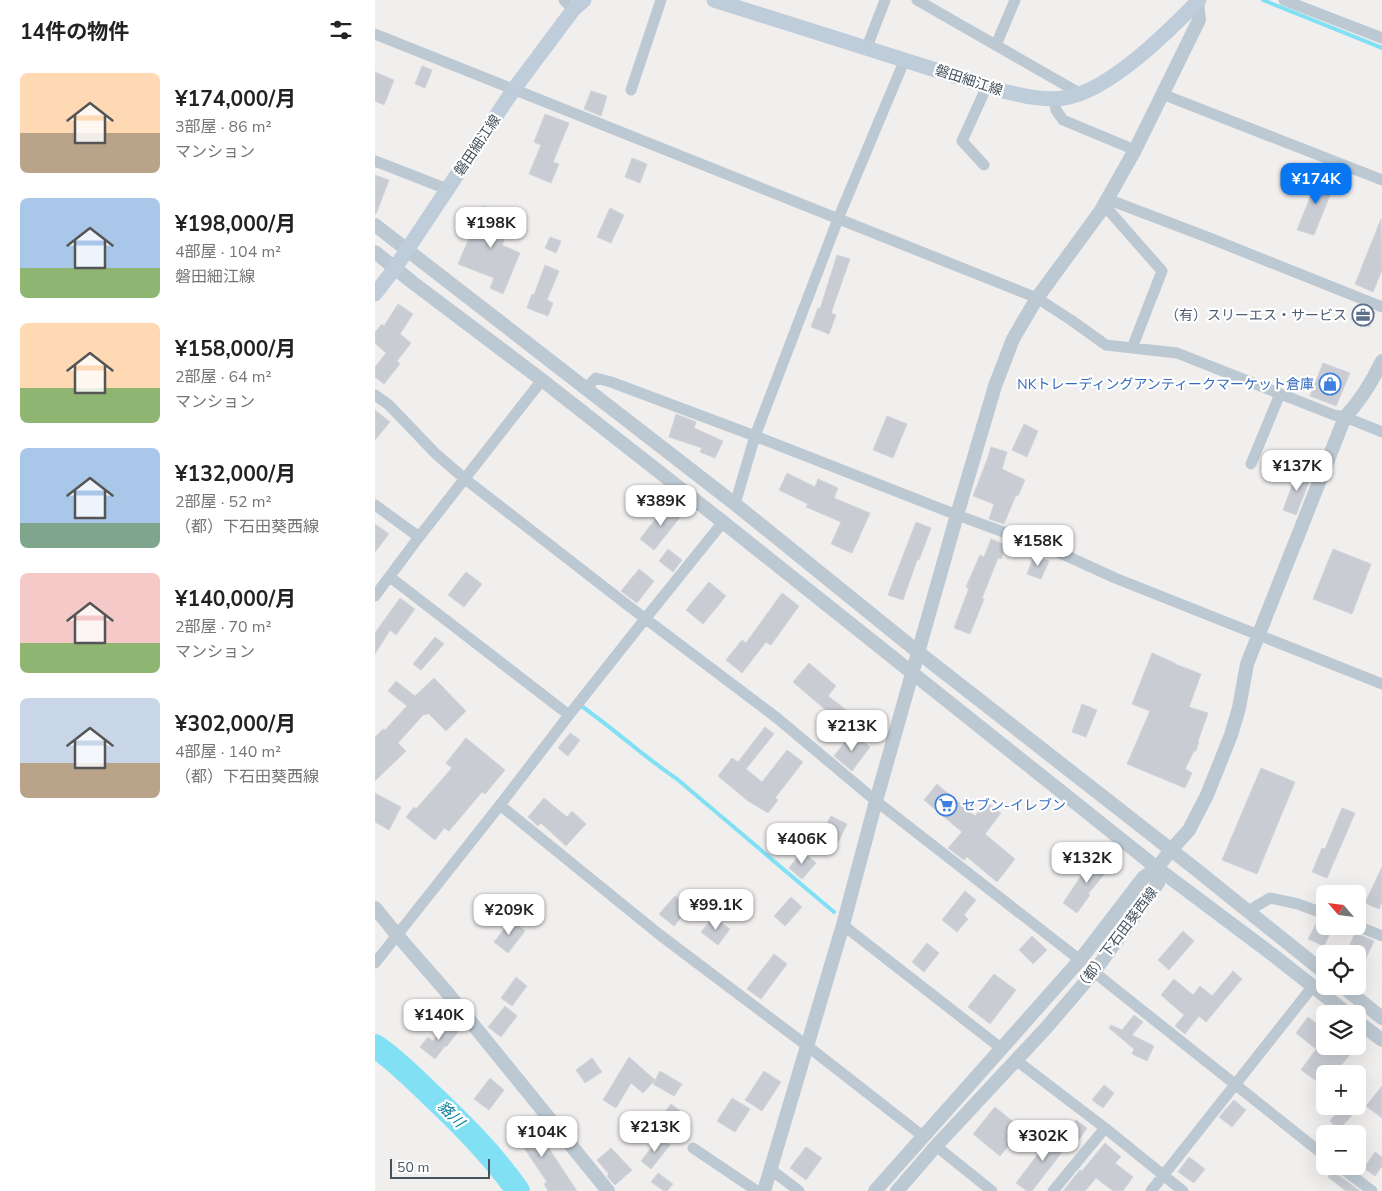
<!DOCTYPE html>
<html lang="ja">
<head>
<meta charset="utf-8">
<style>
	body { margin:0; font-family:"Nunito Sans","Noto Sans JP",sans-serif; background:#f2f2f2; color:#222; height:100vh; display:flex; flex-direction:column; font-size:19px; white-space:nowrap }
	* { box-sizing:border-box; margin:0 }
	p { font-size:16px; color:#767676 }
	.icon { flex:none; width:28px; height:28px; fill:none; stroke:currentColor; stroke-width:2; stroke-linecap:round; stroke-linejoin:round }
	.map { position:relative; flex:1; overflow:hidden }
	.drawer { display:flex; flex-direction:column; background:#fff; width:375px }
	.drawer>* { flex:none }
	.needle { width:32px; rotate:298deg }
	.fabs { position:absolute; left:941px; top:885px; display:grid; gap:10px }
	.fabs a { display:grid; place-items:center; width:50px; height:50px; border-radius:8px; background:#fff; box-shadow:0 5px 20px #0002; font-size:25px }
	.scale { position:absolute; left:15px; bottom:12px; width:100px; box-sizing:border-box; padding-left:5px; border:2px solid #44525d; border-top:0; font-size:14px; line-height:18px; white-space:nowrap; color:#44525d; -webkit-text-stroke:4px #fff; paint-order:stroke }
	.price { position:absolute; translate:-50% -42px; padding:0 11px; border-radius:10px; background:#fff; color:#222; font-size:16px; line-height:32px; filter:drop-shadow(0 1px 2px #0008) }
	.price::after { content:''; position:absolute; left:50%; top:30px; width:15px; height:11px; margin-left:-8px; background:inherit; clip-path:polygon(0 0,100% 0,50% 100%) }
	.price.on { background:#0876f1; color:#fff }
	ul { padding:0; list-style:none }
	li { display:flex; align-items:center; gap:15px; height:125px; padding:0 20px }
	li span { display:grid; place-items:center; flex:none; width:140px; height:100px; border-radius:8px; color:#555 }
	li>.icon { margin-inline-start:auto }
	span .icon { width:60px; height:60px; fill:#fffc; stroke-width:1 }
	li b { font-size:21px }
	h2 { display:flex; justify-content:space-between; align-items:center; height:60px; padding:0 20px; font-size:21px }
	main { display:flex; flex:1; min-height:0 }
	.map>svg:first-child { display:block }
</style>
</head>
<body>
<main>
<section class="drawer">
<h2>14件の物件<svg class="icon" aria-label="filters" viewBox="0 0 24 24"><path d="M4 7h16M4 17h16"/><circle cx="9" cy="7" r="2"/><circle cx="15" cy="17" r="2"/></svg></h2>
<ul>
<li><span style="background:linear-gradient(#ffd9b3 60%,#b9a48a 0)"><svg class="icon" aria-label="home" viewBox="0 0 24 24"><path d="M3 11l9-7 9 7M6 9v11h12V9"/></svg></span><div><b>¥174,000/月</b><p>3部屋 · 86 m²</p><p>マンション</p></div></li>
<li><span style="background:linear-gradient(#a9c7e8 70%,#8fb573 0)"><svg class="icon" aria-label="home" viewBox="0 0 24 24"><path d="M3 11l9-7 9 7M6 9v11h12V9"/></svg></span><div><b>¥198,000/月</b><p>4部屋 · 104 m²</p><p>磐田細江線</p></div></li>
<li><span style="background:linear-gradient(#ffd9b3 65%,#8fb573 0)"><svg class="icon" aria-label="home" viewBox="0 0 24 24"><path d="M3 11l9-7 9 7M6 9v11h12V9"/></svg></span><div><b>¥158,000/月</b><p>2部屋 · 64 m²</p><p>マンション</p></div></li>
<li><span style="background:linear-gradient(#a9c7e8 75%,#7fa58c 0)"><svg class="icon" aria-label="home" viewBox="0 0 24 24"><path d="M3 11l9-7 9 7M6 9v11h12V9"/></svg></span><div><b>¥132,000/月</b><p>2部屋 · 52 m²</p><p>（都）下石田葵西線</p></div></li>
<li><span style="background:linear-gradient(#f6c9c9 70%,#8fb573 0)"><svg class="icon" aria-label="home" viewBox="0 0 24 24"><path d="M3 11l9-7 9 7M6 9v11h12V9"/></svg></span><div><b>¥140,000/月</b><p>2部屋 · 70 m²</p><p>マンション</p></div></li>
<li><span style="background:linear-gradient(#c9d6e8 65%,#b9a48a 0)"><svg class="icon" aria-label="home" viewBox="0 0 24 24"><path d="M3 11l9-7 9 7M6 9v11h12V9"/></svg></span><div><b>¥302,000/月</b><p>4部屋 · 140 m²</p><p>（都）下石田葵西線</p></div></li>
</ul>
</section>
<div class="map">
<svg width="1007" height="1191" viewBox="0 0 1007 1191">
	<rect width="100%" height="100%" fill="#f1eeee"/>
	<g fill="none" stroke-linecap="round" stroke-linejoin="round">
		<!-- stream -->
		<path stroke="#81e0f4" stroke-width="4" d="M888,0L1007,48
			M205,705C239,729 268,756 302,779L459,912"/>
		<!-- river -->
		<path stroke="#81e0f4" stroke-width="24" d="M0,1046C21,1060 37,1077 55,1094C87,1124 118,1155 143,1191"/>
	</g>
	<!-- building -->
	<path fill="#c9cdd3" stroke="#d1d4da" d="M47,66L57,70L50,88L40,84Z
		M0,72L19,80L9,105L0,101Z
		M216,91L232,96L226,116L209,109Z
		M170,114L194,123L178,162L184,164L176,183L154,174L166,145L159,142Z
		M257,158L272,164L265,183L250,177Z
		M0,175L14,180L1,214L0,213Z
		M944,175L961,180L939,235L922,230Z
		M108,206L138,219L127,245L145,253L128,294L115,288L119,278L83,264Z
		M235,208L249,215L236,243L222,237Z
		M1006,219L1007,270L998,292L980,284Z
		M175,237L186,241L181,253L170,248Z
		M462,255L475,259L456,313L461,315L454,334L436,327L443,308L445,309Z
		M170,265L184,271L172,300L178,303L173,316L152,308L157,294L159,295Z
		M23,304L38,314L25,334L36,343L22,361L25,364L9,384L0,377V367L11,353L0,343V332L7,324L9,326Z
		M982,305L1000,312L994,327L976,319Z
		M948,363L975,373L961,406L935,396Z
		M0,410L15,422L0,440Z
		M301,414L321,422L319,428L348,441L340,458L325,452L327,448L294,437Z
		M512,416L532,424L518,458L498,450Z
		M649,424L663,431L652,457L637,450Z
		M616,447L632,452L627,469L650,480L643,496L641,495L629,524L614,519L619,504L598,496L612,460Z
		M923,469L937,474L921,515L908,510Z
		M412,473L440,487L443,479L463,488L459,498L495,513L477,553L456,544L466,522L431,507L433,504L404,490Z
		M292,504L306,516L279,550L265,539Z
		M541,522L556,528L544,560H542L528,600L513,595Z
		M0,524L14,534L0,552Z
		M616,539L631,545L626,559L623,558L607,598L609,599L595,634L579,628L594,588L591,587L605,555L609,557Z
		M293,549L307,560L298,572L284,561Z
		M958,549L996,564L977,614L938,599Z
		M659,555L674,561L666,579L652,574Z
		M264,569L279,581L262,603L246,591Z
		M91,572L107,584L89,607L73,595Z
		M334,582L351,596L328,624L311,610Z
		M407,593L424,606L396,645L391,642L367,673L351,660L367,640L371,643Z
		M25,598L40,609L21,635L15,630L0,654V633Z
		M60,637L69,644L46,670L38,664Z
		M777,653L800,663V664L826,674L814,707L833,713L823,741H824L821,751H819L810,769L817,773L810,788L752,764L775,711L757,704Z
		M434,663L461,686L453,696L483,719L469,737L447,719L453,712L418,682Z
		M59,678L91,711L71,731L53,713L51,715L49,714L23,743L31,751L0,781V737L8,729L10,730L32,706L13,691L21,681L40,696Z
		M707,704L722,710L711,737L697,732Z
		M390,727L399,734L371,769L387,782L412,750L428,762L400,798L403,800L393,813L373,801L343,776L357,758L363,762Z
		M195,733L205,740L193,756L183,748Z
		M477,733L495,747L477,771L459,756Z
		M91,738L130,770L110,794L107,792L74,831L69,828L60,840L31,817L39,807L41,809L77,768L71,763Z
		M886,768L920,782L882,874L847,860Z
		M562,784L600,816L611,802L626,813L610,834L640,859L622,882L592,857L589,860L573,848L587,832L549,800Z
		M0,793L26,807L14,830L0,822Z
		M169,798L192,817L197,811L211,824L191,846L166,823L163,826L153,817Z
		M967,808L980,813L952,878L937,872L947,848L950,849Z
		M456,816L472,824L460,848L443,839Z
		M427,851L441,863L427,879L414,868Z
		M724,854L737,865L713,894L715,895L702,913L688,903L704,879Z
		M1007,867V902L1004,909L990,903Z
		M590,891L601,900L589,915L593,919L582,932L567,920Z
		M300,896L314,908L299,926L284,914Z
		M416,897L427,907L410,926L399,916Z
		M338,917L355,929L343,945L326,932Z
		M136,920L150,931L133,953L119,942Z
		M943,920L950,923V926L958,927L949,946L933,939Z
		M808,931L819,941L794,970L783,960Z
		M980,933L999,941L982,978V954H971Z
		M657,936L672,950L658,964L644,950Z
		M552,943L564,953L549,972L537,962Z
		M399,954L412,964L386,999L372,989Z
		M858,971L867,979L831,1022L824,1016L810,1034L800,1026L809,1015L786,995L799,979L818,995L825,986L837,996Z
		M619,974L641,990L615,1024L593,1007Z
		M141,977L152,986L137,1006L126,998Z
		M130,1006L142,1016L126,1037L113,1027Z
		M759,1015L768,1022L757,1035L779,1046L772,1061L757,1054L759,1049L734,1028L736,1025L747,1030Z
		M933,1017L950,1030V1046H970L977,1052L959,1074H950V1087L926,1070L941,1049L921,1033Z
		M73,1023L83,1032L71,1047L70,1046L60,1059L45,1047L53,1037L58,1041Z
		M254,1057L280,1080L268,1093L256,1083L241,1108L228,1100Z
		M217,1058L227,1072L210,1083L201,1070Z
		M285,1071L307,1084L299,1096L278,1084Z
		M389,1071L406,1082L387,1111L370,1100Z
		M115,1078L129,1090L114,1110L99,1099Z
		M729,1085L739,1093L728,1108L717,1100Z
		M1007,1086V1118L991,1106Z
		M357,1098L375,1109L360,1132L342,1121Z
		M859,1100L871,1110L857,1127L844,1117Z
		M296,1104L308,1113L298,1126L286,1117Z
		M967,1106H969L978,1114L964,1130L955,1121Z
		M620,1107L647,1129L625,1156L598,1134Z
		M152,1119L172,1148L173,1147L202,1191H173L169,1184L172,1182L145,1142L143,1144L134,1131Z
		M701,1120L712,1128L703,1141L692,1133Z
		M680,1131L694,1143L657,1191H652L641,1183L663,1154L662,1153Z
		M285,1137L295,1145L276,1169L266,1161Z
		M730,1143L746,1157L740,1163L758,1177L748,1191H738L721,1178L710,1191H688L705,1170L707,1171Z
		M431,1147L447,1158L431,1180L415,1168Z
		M236,1148L257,1170L240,1185L232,1176L234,1174L222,1160Z
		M1000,1152L1007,1157V1166L1000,1176L989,1168Z
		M814,1157L830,1169L819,1183L803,1172Z
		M958,1170L959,1172L985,1191H971L953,1177Z
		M283,1173L298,1184L292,1191H289L276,1182Z"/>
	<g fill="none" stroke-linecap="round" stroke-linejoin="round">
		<!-- minor -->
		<path stroke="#bdc9d2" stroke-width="11" d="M189,0L198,10
			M542,0L706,94
			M909,0L1007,38
			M0,34L662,298L696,320L731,345L802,353L959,415L970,417L1007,432
			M621,45L640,0
			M492,47L510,0
			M256,90L286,0
			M787,94L1007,180
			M679,99L681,110L688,120L760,150
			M0,161L72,189
			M609,165L587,141L612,86
			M732,199L832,237L1007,307
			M729,205L787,271L757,348
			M211,388L221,378L236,382L380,436L582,515L683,552L740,578L1007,684
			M0,395L14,405L61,454L90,479L251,604L402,718L501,801L705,960
			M876,464L905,394
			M360,504L380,436L463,219L530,59
			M0,505L44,537
			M15,577L194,715
			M0,596L44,537L167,380
			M125,805L285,935L431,1045L549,1137
			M873,911L895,898L923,904L950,914
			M468,925L627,1049
			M982,926L1007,936
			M0,963L125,805L194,715L270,619L348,522
			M719,972L950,1156
			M641,1060L730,1128L808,1191
			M561,1146L617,1191
			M318,1148L382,1191
			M964,1166L997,1191
			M395,1169L424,1191
			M678,1191L730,1128
			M776,1191L938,986"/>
		<!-- tertiary -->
		<path stroke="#bdc9d2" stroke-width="14" d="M0,225L360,504L543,652L818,867L950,973
			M0,252L37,282L167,380L348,522L782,868L898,955L973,1014
			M0,908L22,935L70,990L233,1191
			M967,986L1007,1018
			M982,1021L1007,1040
			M389,1191L468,925L501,801L582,515L620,386L638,339L662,298L725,212L760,150L824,20L822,2
			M500,1191L705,960L768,878L782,868L796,850L814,830L832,795L856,735L864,708L872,664L970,417C986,400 997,382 1007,361
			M522,1191L561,1146L671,1028L719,972L783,883L782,868"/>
		<!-- secondary -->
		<path stroke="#bfccd9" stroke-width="15" d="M339,0L624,90C645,95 667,101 689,98C733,92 793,32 824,0
			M0,294L20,268L139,89L198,10L209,0"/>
	</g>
	<!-- icons -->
	<defs>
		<g id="office-ring" transform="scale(1.125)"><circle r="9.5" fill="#fff" stroke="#5c6f8a" stroke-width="1.5"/><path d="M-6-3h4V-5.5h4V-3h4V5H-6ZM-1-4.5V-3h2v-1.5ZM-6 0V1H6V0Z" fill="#5c6f8a"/></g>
		<g id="shop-ring" transform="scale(1.125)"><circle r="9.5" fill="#fff" stroke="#3f7fe0" stroke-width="1.5"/><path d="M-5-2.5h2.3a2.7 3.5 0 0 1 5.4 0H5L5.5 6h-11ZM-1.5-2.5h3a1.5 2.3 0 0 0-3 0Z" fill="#3f7fe0"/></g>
		<g id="supermarket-ring" transform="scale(1.125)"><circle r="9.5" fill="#fff" stroke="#3f7fe0" stroke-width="1.5"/><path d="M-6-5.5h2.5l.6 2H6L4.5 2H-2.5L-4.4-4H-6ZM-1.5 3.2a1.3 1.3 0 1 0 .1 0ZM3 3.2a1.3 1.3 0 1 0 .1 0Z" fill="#3f7fe0"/></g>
	</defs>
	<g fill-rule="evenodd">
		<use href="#office-ring" x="988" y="315"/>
		<use href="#shop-ring" x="955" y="384"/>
		<use href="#supermarket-ring" x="571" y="805"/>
	</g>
	<g text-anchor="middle" stroke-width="4.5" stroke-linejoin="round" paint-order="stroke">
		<!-- street labels -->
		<g font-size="14" fill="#44525d" stroke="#fff">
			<text transform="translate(594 80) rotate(18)" y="5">磐田細江線</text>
			<text transform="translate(102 145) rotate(-56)" y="5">磐田細江線</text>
			<text transform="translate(741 939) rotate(-53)" y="5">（都）下石田葵西線</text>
		</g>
		<!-- service labels -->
		<g font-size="14" fill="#4e5e75" stroke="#fff" text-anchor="end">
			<text x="972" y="320">（有）スリーエス・サービス</text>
		</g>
		<!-- shop labels -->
		<g font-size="14" fill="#366cbe" stroke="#fff" text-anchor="end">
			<text x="939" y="389">NKトレーディングアンティークマーケット倉庫</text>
			<text x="587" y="810" text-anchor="start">セブン-イレブン</text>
		</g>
		<!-- water labels -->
		<g font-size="15" font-style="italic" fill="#03819c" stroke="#fff">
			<text transform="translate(76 1114) rotate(45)" y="5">貉川</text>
		</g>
	</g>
</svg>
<div class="fabs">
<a><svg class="needle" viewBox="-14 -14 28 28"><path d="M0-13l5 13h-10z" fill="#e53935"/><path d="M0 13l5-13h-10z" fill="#767676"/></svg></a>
<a><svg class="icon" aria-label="locate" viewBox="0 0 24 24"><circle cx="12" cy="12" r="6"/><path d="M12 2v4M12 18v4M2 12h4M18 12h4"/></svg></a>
<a><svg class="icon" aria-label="layers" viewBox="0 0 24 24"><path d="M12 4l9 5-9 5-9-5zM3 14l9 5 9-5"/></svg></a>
<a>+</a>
<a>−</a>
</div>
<div class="scale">50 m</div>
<b class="price on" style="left:941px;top:205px">¥174K</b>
<b class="price" style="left:116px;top:249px">¥198K</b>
<b class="price" style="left:922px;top:492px">¥137K</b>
<b class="price" style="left:286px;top:527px">¥389K</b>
<b class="price" style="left:663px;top:567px">¥158K</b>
<b class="price" style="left:477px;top:752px">¥213K</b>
<b class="price" style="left:427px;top:865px">¥406K</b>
<b class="price" style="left:712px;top:884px">¥132K</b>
<b class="price" style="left:341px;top:931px">¥99.1K</b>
<b class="price" style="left:134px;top:936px">¥209K</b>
<b class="price" style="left:64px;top:1041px">¥140K</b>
<b class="price" style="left:280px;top:1153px">¥213K</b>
<b class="price" style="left:167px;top:1158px">¥104K</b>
<b class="price" style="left:668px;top:1162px">¥302K</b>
</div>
</main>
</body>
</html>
